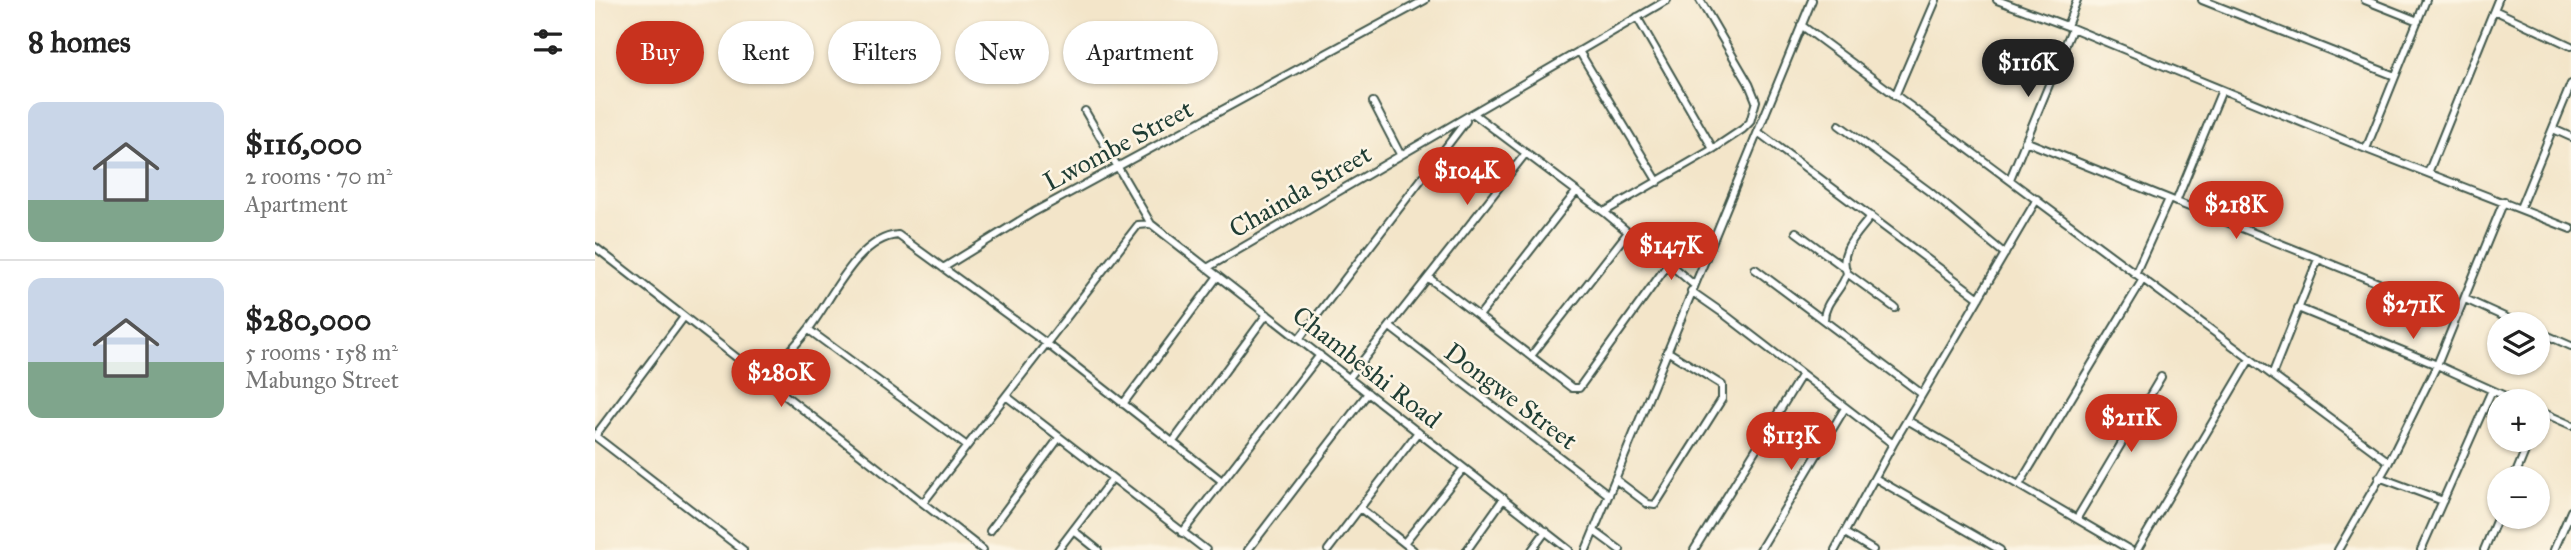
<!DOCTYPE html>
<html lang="en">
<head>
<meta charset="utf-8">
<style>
	body { margin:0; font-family:"IM FELL Great Primer",serif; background:#f2f2f2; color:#222; height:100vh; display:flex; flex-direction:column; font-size:26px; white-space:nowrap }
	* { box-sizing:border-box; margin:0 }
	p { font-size:23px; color:#767676 }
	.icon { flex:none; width:38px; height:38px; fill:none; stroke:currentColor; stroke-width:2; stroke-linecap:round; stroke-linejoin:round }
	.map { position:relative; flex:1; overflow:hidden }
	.panel { display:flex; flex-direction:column; background:#fff; width:595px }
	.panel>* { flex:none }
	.guide { position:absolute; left:21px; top:21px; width:665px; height:63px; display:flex; gap:14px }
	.controls { position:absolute; left:1892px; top:312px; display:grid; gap:14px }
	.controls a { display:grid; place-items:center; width:63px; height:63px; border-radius:50%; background:#fff; box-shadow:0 2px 5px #0004; font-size:35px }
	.price { position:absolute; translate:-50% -60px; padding:0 16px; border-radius:24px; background:#c8321e; color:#fff; font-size:23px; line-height:46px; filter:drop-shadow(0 2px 4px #0008) }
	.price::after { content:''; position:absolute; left:50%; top:42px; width:21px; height:16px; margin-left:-10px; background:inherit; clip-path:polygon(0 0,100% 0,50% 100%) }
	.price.on { background:#222; color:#fff }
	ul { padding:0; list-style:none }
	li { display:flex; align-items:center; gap:21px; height:175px; padding:0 28px }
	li+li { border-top:2px solid #e0e0e0 }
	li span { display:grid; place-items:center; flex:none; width:196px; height:140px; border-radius:14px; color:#555 }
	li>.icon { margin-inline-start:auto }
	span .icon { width:84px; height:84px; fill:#fffc; stroke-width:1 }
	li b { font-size:30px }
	h2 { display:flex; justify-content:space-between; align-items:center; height:84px; padding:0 28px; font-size:30px }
	.tag { padding:0 24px; border-radius:32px; background:#fff; box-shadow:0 2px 5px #0004; font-size:24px; line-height:63px }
	.tag.on { background:#c8321e; color:#fff }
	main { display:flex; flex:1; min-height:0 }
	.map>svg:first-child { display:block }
</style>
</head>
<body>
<main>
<section class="panel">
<h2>8 homes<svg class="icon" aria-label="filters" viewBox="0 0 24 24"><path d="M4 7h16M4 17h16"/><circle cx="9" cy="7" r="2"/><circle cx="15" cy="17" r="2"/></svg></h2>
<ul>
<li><span style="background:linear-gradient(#c9d6e8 70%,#7fa58c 0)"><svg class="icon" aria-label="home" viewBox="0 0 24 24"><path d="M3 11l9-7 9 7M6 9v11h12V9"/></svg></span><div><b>$116,000</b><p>2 rooms · 70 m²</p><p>Apartment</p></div></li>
<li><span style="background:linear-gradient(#c9d6e8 60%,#7fa58c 0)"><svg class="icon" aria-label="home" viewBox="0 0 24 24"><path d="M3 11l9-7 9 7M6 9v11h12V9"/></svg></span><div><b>$280,000</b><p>5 rooms · 158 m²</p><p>Mabungo Street</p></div></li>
</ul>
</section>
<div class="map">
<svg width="1976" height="550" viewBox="0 0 1976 550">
	<rect width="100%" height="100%" fill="#fcf5e5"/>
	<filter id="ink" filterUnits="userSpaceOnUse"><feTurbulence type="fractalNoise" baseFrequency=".0143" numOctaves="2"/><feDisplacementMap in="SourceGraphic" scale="14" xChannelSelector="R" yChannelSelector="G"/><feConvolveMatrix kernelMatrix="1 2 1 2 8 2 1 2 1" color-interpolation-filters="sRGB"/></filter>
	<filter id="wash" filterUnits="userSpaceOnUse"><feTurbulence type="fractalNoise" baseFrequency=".00686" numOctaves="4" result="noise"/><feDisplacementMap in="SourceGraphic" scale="28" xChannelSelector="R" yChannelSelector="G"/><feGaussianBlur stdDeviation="1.57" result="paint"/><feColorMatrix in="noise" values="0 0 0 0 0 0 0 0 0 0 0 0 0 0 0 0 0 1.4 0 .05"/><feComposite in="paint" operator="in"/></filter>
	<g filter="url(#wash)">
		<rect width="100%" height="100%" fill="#f3e5c9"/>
	</g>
	<g filter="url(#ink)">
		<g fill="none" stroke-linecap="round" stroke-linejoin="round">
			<!-- minor casing -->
			<g stroke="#3f564a" stroke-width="10">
				<path id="minor" d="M1402,0L1472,26L1771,149L1976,229
					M1607,0L1800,76
					M1770,0L1823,21
					M1899,10L1976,46
					M1042,17L1118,149
					M1206,25L1794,462
					M1472,26L1482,0
					M984,51L1063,182
					M1300,96L1341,0
					M778,102L805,154
					M490,111L556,224
					M1244,125L1335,192L1410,254
					M1958,129L1976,137
					M1163,132L1384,298
					M1430,141L1863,315
					M1771,149L1831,0
					M1833,173L1903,0
					M1415,179L1477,29
					M1581,202L1627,90
					M1925,208L1976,84
					M1009,212L1118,149L1148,129L1155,122L1161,101L1154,84L1105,0
					M1276,216C1263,234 1242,251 1252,273L1300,308
					M1201,232L1250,268
					M0,247L388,550
					M1071,261L1099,285
					M348,268L439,212L830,0
					M612,268L1072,0
					M1160,269L1327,394
					M1540,274L1574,199
					M834,278L977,388H984L1071,267V261L1066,255L1033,232L1009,212L879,114
					M1096,291L1129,314L1298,444
					M1870,299L1925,324
					M1703,308L1842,365L1921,401
					M884,316L981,192
					M89,317L0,436L148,550
					M1229,320C1229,301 1247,291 1252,273
					M795,327L1014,495
					M214,330L372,446
					M1942,331L1976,346
					M704,339L871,121
					M936,356L1033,232
					M1677,375L1723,259
					M754,378L931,153
					M168,379C183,363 199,348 212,331C235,303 261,238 303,235L451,343L627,481
					M411,396L611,550
					M528,404L623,276
					M1942,410L1976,425
					M1312,420L1535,550
					M1942,422L1947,412
					M577,443L672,314
					M1784,477L1848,501
					M1280,478L1405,550
					M1919,478L1935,439
					M1020,479L1053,504L1060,505L1127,399V385L1072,351
					M1424,485L1548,279
					M328,503L543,225L556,224L974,550
					M765,508L818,550
					M1482,518L1566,377
					M478,530L503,550
					M395,531L464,438
					M999,531L1025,550
					M587,533L725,355
					M1250,533L1278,550
					M809,543L869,468
					M463,550L517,479
					M653,550L773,393
					M733,550L823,432
					M872,550L909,498
					M937,550L951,531
					M991,550L1217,0
					M1099,550L1207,374
					M1165,550L1250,408
					M1240,550L1298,444L1442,199
					M1542,550L1655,359
					M1743,550L1794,462L1842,365L1909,201
					M1826,550L1897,390
					M1889,550L1904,514
					M1959,550L1976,511"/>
			</g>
			<!-- minor -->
			<use href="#minor" stroke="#fff" stroke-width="6"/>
		</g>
	</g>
	<g text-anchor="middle" stroke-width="5" stroke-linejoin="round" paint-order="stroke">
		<!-- street labels -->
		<g font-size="26" fill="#1f3d34" stroke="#fcf5e5">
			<text transform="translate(523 145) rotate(-28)" y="9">Lwombe Street</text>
			<text transform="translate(705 191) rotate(-30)" y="9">Chainda Street</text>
			<text transform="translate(772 367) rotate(38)" y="9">Chambeshi Road</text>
			<text transform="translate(916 396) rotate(37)" y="9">Dongwe Street</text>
		</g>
	</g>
</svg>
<div class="controls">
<a><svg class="icon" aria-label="layers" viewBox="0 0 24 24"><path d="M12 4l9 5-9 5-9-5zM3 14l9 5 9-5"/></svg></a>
<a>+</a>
<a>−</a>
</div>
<b class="price on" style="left:1433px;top:99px">$116K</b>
<b class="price" style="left:872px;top:207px">$104K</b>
<b class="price" style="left:1641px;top:241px">$218K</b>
<b class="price" style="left:1076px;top:282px">$147K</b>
<b class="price" style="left:1818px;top:341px">$271K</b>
<b class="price" style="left:186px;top:409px">$280K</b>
<b class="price" style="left:1536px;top:454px">$211K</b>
<b class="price" style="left:1196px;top:472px">$113K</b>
<div class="guide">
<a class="tag on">Buy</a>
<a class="tag">Rent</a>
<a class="tag">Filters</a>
<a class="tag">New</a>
<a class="tag">Apartment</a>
</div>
</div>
</main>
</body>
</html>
